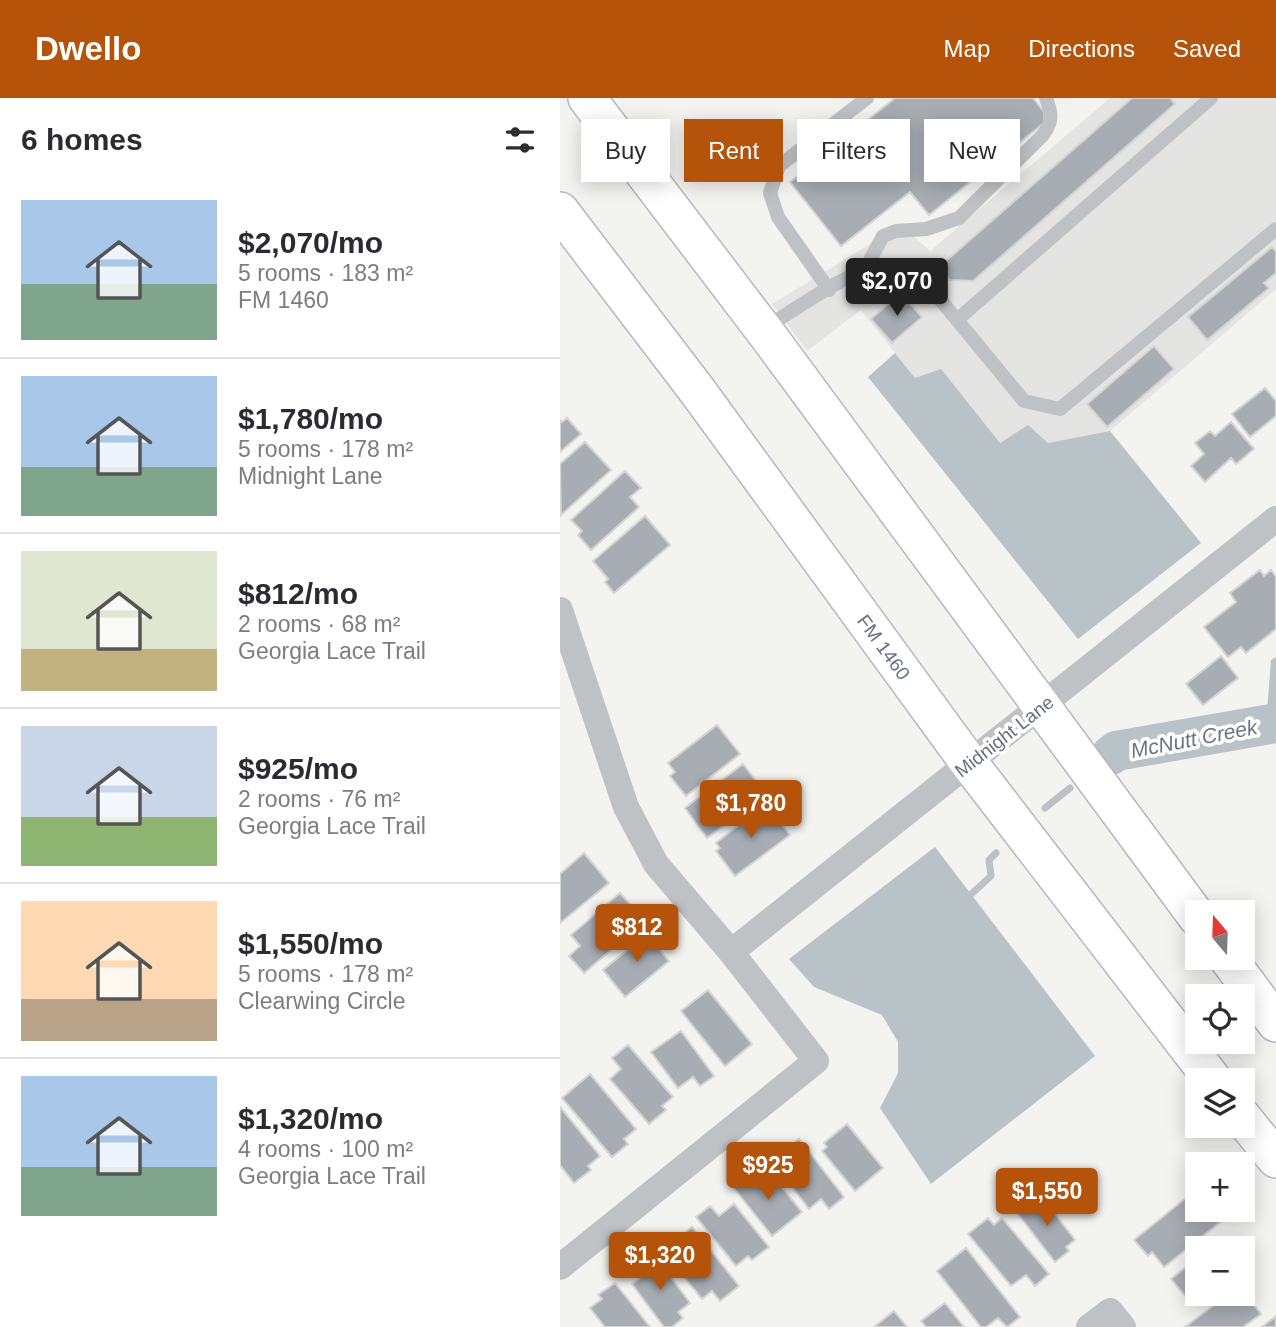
<!DOCTYPE html>
<html lang="en">
<head>
<meta charset="utf-8">
<style>
	body { margin:0; font-family:Helvetica,sans-serif; background:#f2f2f3; color:#2b2b33; height:100vh; display:flex; flex-direction:column; font-size:26px; white-space:nowrap }
	* { box-sizing:border-box; margin:0 }
	p { font-size:23px; color:#7c7c81 }
	.icon { flex:none; width:38px; height:38px; fill:none; stroke:currentColor; stroke-width:2; stroke-linecap:round; stroke-linejoin:round }
	.map { position:relative; flex:1; overflow:hidden }
	.sheet { display:flex; flex-direction:column; background:#fff; width:560px }
	.sheet>* { flex:none }
	.hud { position:absolute; left:21px; top:21px; width:590px; height:63px; display:flex; gap:14px }
	.needle { width:46px; rotate:341deg }
	.fabs { position:absolute; left:625px; top:802px; display:grid; gap:14px }
	.fabs a { display:grid; place-items:center; width:70px; height:70px; border-radius:0px; background:#fff; box-shadow:0 4px 18px #0003; font-size:35px }
	.price { position:absolute; translate:-50% -60px; padding:0 16px; border-radius:7px; background:#b45309; color:#fff; font-size:23px; line-height:46px; filter:drop-shadow(0 2px 4px #0008) }
	.price::after { content:''; position:absolute; left:50%; top:42px; width:21px; height:16px; margin-left:-10px; background:inherit; clip-path:polygon(0 0,100% 0,50% 100%) }
	.price.on { background:#222; color:#fff }
	ul { padding:0; list-style:none }
	li { display:flex; align-items:center; gap:21px; height:175px; padding:0 21px }
	li+li { border-top:2px solid #e1e1e2 }
	li span { display:grid; place-items:center; flex:none; width:196px; height:140px; border-radius:0px; color:#555 }
	li>.icon { margin-inline-start:auto }
	span .icon { width:84px; height:84px; fill:#fffc; stroke-width:1 }
	li b { font-size:30px }
	h2 { display:flex; justify-content:space-between; align-items:center; height:84px; padding:0 21px; font-size:30px }
	.chip { padding:0 24px; border-radius:0px; background:#fff; box-shadow:0 4px 18px #0003; font-size:24px; line-height:63px }
	.chip.on { background:#b45309; color:#fff }
	header { display:flex; align-items:center; gap:42px; box-sizing:border-box; height:98px; padding:0 35px; background:#b45309; color:#fff }
	header strong { font-size:33px }
	nav { display:flex; gap:38px; margin-inline-start:auto; font-size:24px }
	main { display:flex; flex:1; min-height:0 }
	.map>svg:first-child { display:block }
</style>
</head>
<body>
<header>
<strong>Dwello</strong>
<nav><a>Map</a><a>Directions</a><a>Saved</a></nav>
</header>
<main>
<section class="sheet">
<h2>6 homes<svg class="icon" aria-label="filters" viewBox="0 0 24 24"><path d="M4 7h16M4 17h16"/><circle cx="9" cy="7" r="2"/><circle cx="15" cy="17" r="2"/></svg></h2>
<ul>
<li><span style="background:linear-gradient(#a9c7e8 60%,#7fa58c 0)"><svg class="icon" aria-label="home" viewBox="0 0 24 24"><path d="M3 11l9-7 9 7M6 9v11h12V9"/></svg></span><div><b>$2,070/mo</b><p>5 rooms · 183 m²</p><p>FM 1460</p></div></li>
<li><span style="background:linear-gradient(#a9c7e8 65%,#7fa58c 0)"><svg class="icon" aria-label="home" viewBox="0 0 24 24"><path d="M3 11l9-7 9 7M6 9v11h12V9"/></svg></span><div><b>$1,780/mo</b><p>5 rooms · 178 m²</p><p>Midnight Lane</p></div></li>
<li><span style="background:linear-gradient(#dfe7d0 70%,#c2b280 0)"><svg class="icon" aria-label="home" viewBox="0 0 24 24"><path d="M3 11l9-7 9 7M6 9v11h12V9"/></svg></span><div><b>$812/mo</b><p>2 rooms · 68 m²</p><p>Georgia Lace Trail</p></div></li>
<li><span style="background:linear-gradient(#c9d6e8 65%,#8fb573 0)"><svg class="icon" aria-label="home" viewBox="0 0 24 24"><path d="M3 11l9-7 9 7M6 9v11h12V9"/></svg></span><div><b>$925/mo</b><p>2 rooms · 76 m²</p><p>Georgia Lace Trail</p></div></li>
<li><span style="background:linear-gradient(#ffd9b3 70%,#b9a48a 0)"><svg class="icon" aria-label="home" viewBox="0 0 24 24"><path d="M3 11l9-7 9 7M6 9v11h12V9"/></svg></span><div><b>$1,550/mo</b><p>5 rooms · 178 m²</p><p>Clearwing Circle</p></div></li>
<li><span style="background:linear-gradient(#a9c7e8 65%,#7fa58c 0)"><svg class="icon" aria-label="home" viewBox="0 0 24 24"><path d="M3 11l9-7 9 7M6 9v11h12V9"/></svg></span><div><b>$1,320/mo</b><p>4 rooms · 100 m²</p><p>Georgia Lace Trail</p></div></li>
</ul>
</section>
<div class="map">
<svg width="716" height="1229" viewBox="0 0 716 1229">
	<rect width="100%" height="100%" fill="#f3f4f0"/>
	<!-- built -->
	<path fill="#e4e5e3" d="M550,0H716V191L550,333L488,345L440,346L381,272L355,280L301,212L247,253L212,206L341,127L370,153Z"/>
	<!-- water -->
	<path fill="#b9c2c7" d="M335,255L355,280L381,271L440,345L468,327L488,345L550,333L641,445L518,541L308,279Z
		M716,559V632L632,651L618,635L707,613L711,562Z
		M375,749L535,958L371,1086L320,1010L338,975V944L322,917L254,889L229,861Z"/>
	<g fill="none" stroke-linecap="round" stroke-linejoin="round">
		<!-- stream -->
		<path stroke="#b9c2c7" stroke-width="7" d="M485,710L510,690
			M406,801L431,778L429,762L436,755"/>
		<!-- river -->
		<path stroke="#b9c2c7" stroke-width="40" d="M551,657L556,653L716,625"/>
	</g>
	<!-- building -->
	<path fill="#a8adb3" stroke="#d4d5d3" stroke-width="2" d="M335,0H473L484,14V25L369,117L350,94L281,148L230,84Z
		M572,0H610L615,6L413,183L390,182L379,169Z
		M712,149L716,154V175L704,185L709,190L647,242L628,219Z
		M341,195L362,219L332,245L311,221Z
		M594,248L614,271L547,329L527,306Z
		M705,290L716,303V318L690,339L672,316Z
		M7,320L21,336L0,354V322L2,324Z
		M671,324L694,351L676,366L671,360L645,384L631,368L644,356L635,345L650,333L655,338Z
		M25,344L51,372L1,417L0,366Z
		M65,373L81,390L70,399L79,409L31,452L18,437L22,433L11,422Z
		M85,418L110,447L54,495L45,484L48,481L33,463Z
		M700,472L704,478L711,472L716,479V531L686,555L681,549L668,559L644,529L676,504L670,495Z
		M661,558L678,580L643,607L626,586Z
		M157,627L180,656L126,698L110,678L115,674L108,665Z
		M183,666L206,696L147,740L125,710Z
		M206,706L230,737L175,778L156,753L160,750L156,745Z
		M24,755L49,785L0,825V776Z
		M60,795L85,823L24,875L9,858L20,848L11,837Z
		M91,833L102,847L98,850L109,863L65,899L43,872Z
		M148,892L192,946L165,968L121,913Z
		M121,933L154,978L140,988L133,979L118,990L91,954Z
		M68,947L113,999L102,1008L106,1012L89,1026L50,981L61,971L52,960Z
		M30,976L76,1031L64,1041L68,1046L52,1059L2,1000Z
		M0,1009L40,1058L28,1068L31,1072L14,1085L0,1067Z
		M287,1026L323,1070L295,1093L262,1053L267,1049L264,1045Z
		M239,1041L284,1099L269,1111L261,1101L249,1111L209,1059L224,1048L227,1051Z
		M209,1073L242,1114L212,1138L173,1089L186,1078L193,1086Z
		M637,1091V1111H656L664,1121L604,1169L592,1154L588,1158L574,1142Z
		M481,1098L515,1142L506,1149L509,1153L495,1164L458,1116Z
		M174,1106L209,1149L192,1162L188,1158L176,1168L136,1119L150,1108L159,1118Z
		M428,1120L434,1127L442,1120L489,1176L475,1188L466,1177L451,1188L408,1136Z
		M132,1129L179,1188L160,1203L152,1193L142,1201L100,1150L117,1136L120,1139Z
		M406,1150L460,1219L447,1229L438,1220L426,1229H421L377,1173Z
		M92,1154L130,1205L118,1214L123,1220L112,1229H104L72,1186L85,1176L77,1166Z
		M637,1160V1195H648L635,1206L628,1196L625,1198L611,1181Z
		M55,1185L90,1229H45L30,1210L42,1201L38,1197Z
		M682,1191L701,1216L683,1229H625L670,1195H682Z
		M385,1205L404,1229H366L361,1223Z
		M334,1213L347,1229H314Z
		M716,1218V1229H702Z"/>
	<g fill="none" stroke-linecap="round" stroke-linejoin="round">
		<!-- secondary casing -->
		<g stroke="#b4b7bc" stroke-width="40">
			<path id="secondary" d="M27,0L209,239L637,819
				M0,113L136,291L409,665L653,982
				M667,859L716,925
				M682,1019L716,1061"/>
		</g>
		<!-- service -->
		<path stroke="#bfc2c5" stroke-width="14" d="M313,170L311,160L323,138L336,133L366,131L399,120L483,37C493,23 492,16 486,0
			M269,192L218,119L210,95L219,68L307,0
			M397,222L651,0
			M205,230C235,212 290,171 325,167C341,166 354,170 364,182L464,303L500,311L716,131"/>
		<!-- minor -->
		<path stroke="#bfc2c5" stroke-width="26" d="M0,512L66,709L96,766L171,854L256,963L0,1169
			M171,854L716,421
			M529,1229L550,1213L563,1229"/>
		<!-- secondary -->
		<use href="#secondary" stroke="#fff" stroke-width="37"/>
	</g>
	<g text-anchor="middle" stroke-width="7" stroke-linejoin="round" paint-order="stroke">
		<!-- street labels -->
		<g font-size="19" fill="#65707e" stroke="#fff">
			<text transform="translate(324 549) rotate(54)" y="7">FM 1460</text>
			<text transform="translate(444 638) rotate(-38)" y="7">Midnight Lane</text>
		</g>
		<!-- water labels -->
		<g font-size="21" font-style="italic" fill="#667883" stroke="#fff">
			<text transform="translate(634 641) rotate(-11)" y="7">McNutt Creek</text>
		</g>
	</g>
</svg>
<div class="fabs">
<a><svg class="needle" viewBox="-14 -14 28 28"><path d="M0-13l5 13h-10z" fill="#e53935"/><path d="M0 13l5-13h-10z" fill="#7c7c81"/></svg></a>
<a><svg class="icon" aria-label="locate" viewBox="0 0 24 24"><circle cx="12" cy="12" r="6"/><path d="M12 2v4M12 18v4M2 12h4M18 12h4"/></svg></a>
<a><svg class="icon" aria-label="layers" viewBox="0 0 24 24"><path d="M12 4l9 5-9 5-9-5zM3 14l9 5 9-5"/></svg></a>
<a>+</a>
<a>−</a>
</div>
<b class="price on" style="left:337px;top:220px">$2,070</b>
<b class="price" style="left:191px;top:742px">$1,780</b>
<b class="price" style="left:77px;top:866px">$812</b>
<b class="price" style="left:208px;top:1104px">$925</b>
<b class="price" style="left:487px;top:1130px">$1,550</b>
<b class="price" style="left:100px;top:1194px">$1,320</b>
<div class="hud">
<a class="chip">Buy</a>
<a class="chip on">Rent</a>
<a class="chip">Filters</a>
<a class="chip">New</a>
</div>
</div>
</main>
</body>
</html>
